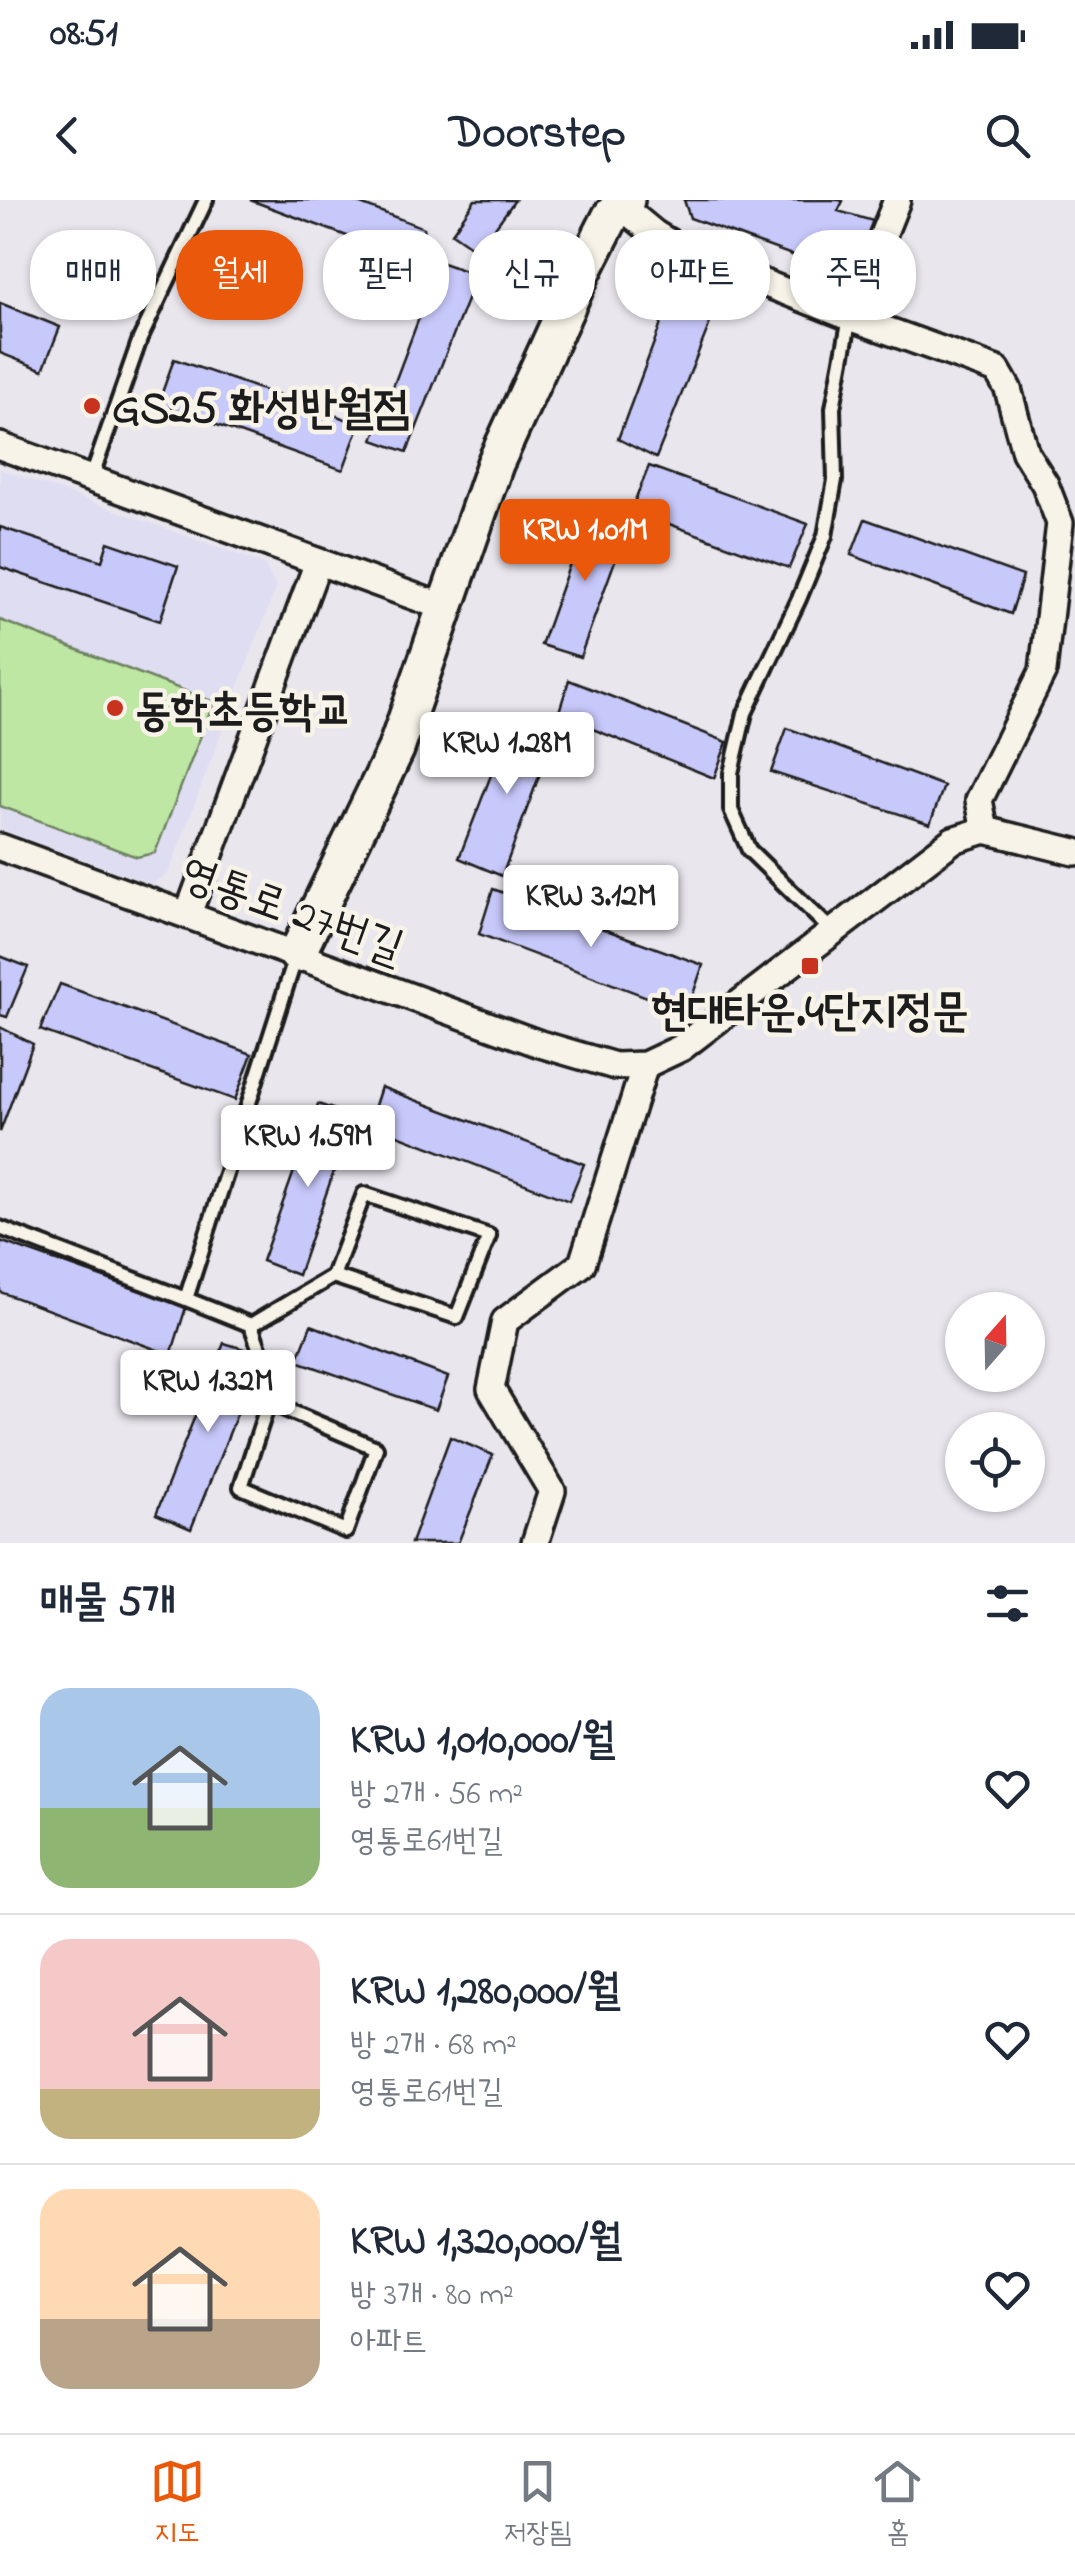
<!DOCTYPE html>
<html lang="ko">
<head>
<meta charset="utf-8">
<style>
	body { margin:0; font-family:"Indie Flower","Poor Story",sans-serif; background:#f6f6f7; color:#1f2937; height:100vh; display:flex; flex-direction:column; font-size:38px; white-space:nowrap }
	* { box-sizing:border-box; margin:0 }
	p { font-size:32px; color:#747a83 }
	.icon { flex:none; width:55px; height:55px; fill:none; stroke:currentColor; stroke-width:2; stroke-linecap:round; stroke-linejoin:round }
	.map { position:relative; height:1343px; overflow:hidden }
	.details { display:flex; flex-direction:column; background:#fff; flex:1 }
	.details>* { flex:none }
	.top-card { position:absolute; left:30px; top:30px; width:1015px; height:90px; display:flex; gap:20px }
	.needle { width:65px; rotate:20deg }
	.controls { position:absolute; left:945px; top:1092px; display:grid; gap:20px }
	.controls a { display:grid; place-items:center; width:100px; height:100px; border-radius:50%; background:#fff; box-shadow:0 2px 8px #0004; font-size:50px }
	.price { position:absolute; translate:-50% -85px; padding:0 22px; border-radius:10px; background:#fff; color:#222; font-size:32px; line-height:65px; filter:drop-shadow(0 2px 5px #0008) }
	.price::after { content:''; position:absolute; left:50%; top:60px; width:30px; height:22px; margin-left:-15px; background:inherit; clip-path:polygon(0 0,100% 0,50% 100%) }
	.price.on { background:#ea580c; color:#fff }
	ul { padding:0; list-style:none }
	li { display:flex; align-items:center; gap:30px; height:250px; padding:0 40px }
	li+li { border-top:2px solid #e0e1e3 }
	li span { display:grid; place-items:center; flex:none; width:280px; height:200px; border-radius:30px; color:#555 }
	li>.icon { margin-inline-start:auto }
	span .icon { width:120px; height:120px; fill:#fffc; stroke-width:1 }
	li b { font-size:42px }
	h2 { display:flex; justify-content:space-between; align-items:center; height:120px; padding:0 40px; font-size:42px }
	.pill { padding:0 35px; border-radius:40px; background:#fff; box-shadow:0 2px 8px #0004; font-size:35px; line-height:90px }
	.pill.on { background:#ea580c; color:#fff }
	.status { display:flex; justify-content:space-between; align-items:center; height:70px; padding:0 50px; background:#fff; direction:ltr }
	.status svg { height:28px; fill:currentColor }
	header { display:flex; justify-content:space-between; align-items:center; height:130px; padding:0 40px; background:#fff; font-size:45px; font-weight:700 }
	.tab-bar { display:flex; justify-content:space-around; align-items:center; height:140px; border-top:2px solid #e0e1e3; background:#fff; font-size:28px; color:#747a83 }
	.tab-bar a { display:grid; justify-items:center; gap:5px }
	.tab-bar .on { color:#ea580c }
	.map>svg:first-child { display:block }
</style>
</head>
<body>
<div class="status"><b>08:51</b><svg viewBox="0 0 49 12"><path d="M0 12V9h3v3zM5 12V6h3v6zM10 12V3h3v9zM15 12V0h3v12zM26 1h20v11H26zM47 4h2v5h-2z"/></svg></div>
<header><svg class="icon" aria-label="back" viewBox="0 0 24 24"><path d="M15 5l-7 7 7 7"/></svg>Doorstep<svg class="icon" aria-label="search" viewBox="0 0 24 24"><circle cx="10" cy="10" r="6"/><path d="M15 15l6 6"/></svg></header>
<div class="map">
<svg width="1075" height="1343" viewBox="0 0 1075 1343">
	<rect width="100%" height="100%" fill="#e9e6ee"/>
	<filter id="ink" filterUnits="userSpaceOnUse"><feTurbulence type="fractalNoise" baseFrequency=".01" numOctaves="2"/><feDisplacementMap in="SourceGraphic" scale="20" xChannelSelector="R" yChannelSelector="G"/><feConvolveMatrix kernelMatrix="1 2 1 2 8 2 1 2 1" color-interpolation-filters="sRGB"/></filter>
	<g filter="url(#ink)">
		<!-- built -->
		<path fill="#dfddf2" d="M0,269L264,364L276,387L169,672L152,684L0,629Z"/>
		<!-- green -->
		<path fill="#bee7a4" stroke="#6d8260" stroke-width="2.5" d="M0,420L214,502L155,653L137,657L0,606Z"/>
		<!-- building -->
		<path fill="#c8c9fb" stroke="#1c1c1c" stroke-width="2.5" d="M250,0H350L424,28L414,61Z
			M475,0H515L478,51L452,33Z
			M684,0H839L843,1L838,11L880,23L858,79L690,18Z
			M440,62L477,75L407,252L373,240Z
			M671,97L714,113L656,258L618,239Z
			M0,103L60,127L43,170L0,153Z
			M174,159L360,224L343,270L158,204Z
			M649,266L808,324L789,368L631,310Z
			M589,310L628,325L580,457L541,445Z
			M865,319L1023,376L1011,414L851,355Z
			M0,327L102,361L108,342L178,366L160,421L0,367Z
			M569,480L727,542L714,578L558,515Z
			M513,518L555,533L502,676L459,658Z
			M787,528L944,586L930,624L771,572Z
			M493,689L703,765L687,812L479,734Z
			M0,756L28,767L7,817L0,815Z
			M60,784L252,854L235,900L40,830Z
			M0,827L33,844L0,932Z
			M381,887L584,964L569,1001L369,924Z
			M318,904L353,916L298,1075L262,1061Z
			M0,1041L186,1107L171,1155L0,1092Z
			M311,1125L448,1177L436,1210L297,1161Z
			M224,1143L261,1154L191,1329L156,1314Z
			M450,1237L493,1255L458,1343H411Z"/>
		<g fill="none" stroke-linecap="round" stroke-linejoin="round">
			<!-- lane casing -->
			<g stroke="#1c1c1c" stroke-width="20">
				<path id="lane" d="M91,279L140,139L206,0
					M833,732L749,650L731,610V573L745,513L799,399L825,336L835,280L833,208L850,117
					M0,1028L186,1099L296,756
					M186,1099L251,1125L280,1207L376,1248L346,1331L241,1287L268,1204L280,1207
					M251,1125L333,1076L364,994L489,1036L457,1117L333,1076"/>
			</g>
			<!-- street casing -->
			<g stroke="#1c1c1c" stroke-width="32">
				<path id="street" d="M621,6L655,34L683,51L850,117L997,170L1008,189L1025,252L1045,284L1060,323L1043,471L979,600L985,630
					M850,117L897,0
					M0,246L446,408
					M0,647L540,844L615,866L645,865L681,848L953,640L985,630L1075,652
					M188,714L318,362
					M535,1343L552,1291L491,1189L505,1121L582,1064L645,865"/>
			</g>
			<!-- secondary casing -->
			<g stroke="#1c1c1c" stroke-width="42">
				<path id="secondary" d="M297,754L396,549L495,264L582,73L611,16L626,0"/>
			</g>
			<!-- lane -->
			<use href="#lane" stroke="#f7f3e8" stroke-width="12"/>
			<!-- street -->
			<use href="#street" stroke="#f7f3e8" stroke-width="25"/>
			<!-- secondary -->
			<use href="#secondary" stroke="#f7f3e8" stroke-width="35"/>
		</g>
	</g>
	<!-- markers -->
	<g fill="#c8321e" stroke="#f7f3e8" stroke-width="4">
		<circle cx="92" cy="206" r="10"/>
		<circle cx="115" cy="508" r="10"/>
		<rect x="800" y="756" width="20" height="20" rx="5"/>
	</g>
	<g text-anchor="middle" stroke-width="9" stroke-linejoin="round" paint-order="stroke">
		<!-- poi labels -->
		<g font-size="45" font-weight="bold" fill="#1c1c1c" stroke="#f7f3e8" text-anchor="start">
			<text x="112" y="222">GS25 화성반월점</text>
			<text x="135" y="524">동학초등학교</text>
			<text x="810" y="825" text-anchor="middle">현대타운.4단지정문</text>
		</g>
		<!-- street labels -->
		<g font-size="45" fill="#1c1c1c" stroke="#f7f3e8">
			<text transform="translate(293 708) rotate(20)" y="16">영통로 27번길</text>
		</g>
	</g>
</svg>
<div class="controls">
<a><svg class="needle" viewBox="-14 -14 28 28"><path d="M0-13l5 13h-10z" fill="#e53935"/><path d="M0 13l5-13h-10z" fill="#747a83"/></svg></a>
<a><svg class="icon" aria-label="locate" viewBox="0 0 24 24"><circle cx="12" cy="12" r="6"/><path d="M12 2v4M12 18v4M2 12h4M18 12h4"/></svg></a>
</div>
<b class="price on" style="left:585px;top:384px">KRW 1.01M</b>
<b class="price" style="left:507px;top:597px">KRW 1.28M</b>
<b class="price" style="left:591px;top:750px">KRW 3.12M</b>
<b class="price" style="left:308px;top:990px">KRW 1.59M</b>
<b class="price" style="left:208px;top:1235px">KRW 1.32M</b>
<div class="top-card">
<a class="pill">매매</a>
<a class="pill on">월세</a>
<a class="pill">필터</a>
<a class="pill">신규</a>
<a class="pill">아파트</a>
<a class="pill">주택</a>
</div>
</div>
<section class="details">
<h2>매물 5개<svg class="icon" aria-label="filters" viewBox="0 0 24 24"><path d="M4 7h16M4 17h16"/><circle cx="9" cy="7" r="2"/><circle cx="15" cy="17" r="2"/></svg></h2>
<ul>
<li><span style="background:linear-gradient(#a9c7e8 60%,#8fb573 0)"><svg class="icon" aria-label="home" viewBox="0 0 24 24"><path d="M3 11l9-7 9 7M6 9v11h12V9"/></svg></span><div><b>KRW 1,010,000/월</b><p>방 2개 · 56 m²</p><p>영통로61번길</p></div><svg class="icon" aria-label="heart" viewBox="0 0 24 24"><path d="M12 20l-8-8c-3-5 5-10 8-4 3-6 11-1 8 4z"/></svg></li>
<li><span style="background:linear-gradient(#f6c9c9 75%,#c2b280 0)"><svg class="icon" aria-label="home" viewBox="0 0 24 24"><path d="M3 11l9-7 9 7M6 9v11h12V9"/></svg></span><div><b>KRW 1,280,000/월</b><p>방 2개 · 68 m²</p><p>영통로61번길</p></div><svg class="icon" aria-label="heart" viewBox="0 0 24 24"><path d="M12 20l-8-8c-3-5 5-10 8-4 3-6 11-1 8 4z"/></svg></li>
<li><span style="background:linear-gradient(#ffd9b3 65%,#b9a48a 0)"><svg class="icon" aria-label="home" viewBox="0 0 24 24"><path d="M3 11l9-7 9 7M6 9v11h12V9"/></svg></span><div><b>KRW 1,320,000/월</b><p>방 3개 · 80 m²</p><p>아파트</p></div><svg class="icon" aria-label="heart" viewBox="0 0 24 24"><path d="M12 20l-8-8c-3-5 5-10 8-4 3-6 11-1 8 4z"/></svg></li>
</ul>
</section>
<nav class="tab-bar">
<a class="on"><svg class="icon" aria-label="map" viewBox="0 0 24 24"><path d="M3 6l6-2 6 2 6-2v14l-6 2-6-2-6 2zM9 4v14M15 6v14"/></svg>지도</a>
<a><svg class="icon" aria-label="saved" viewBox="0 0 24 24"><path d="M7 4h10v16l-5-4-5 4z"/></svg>저장됨</a>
<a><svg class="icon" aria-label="home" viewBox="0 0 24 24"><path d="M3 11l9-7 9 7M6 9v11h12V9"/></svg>홈</a>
</nav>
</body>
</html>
